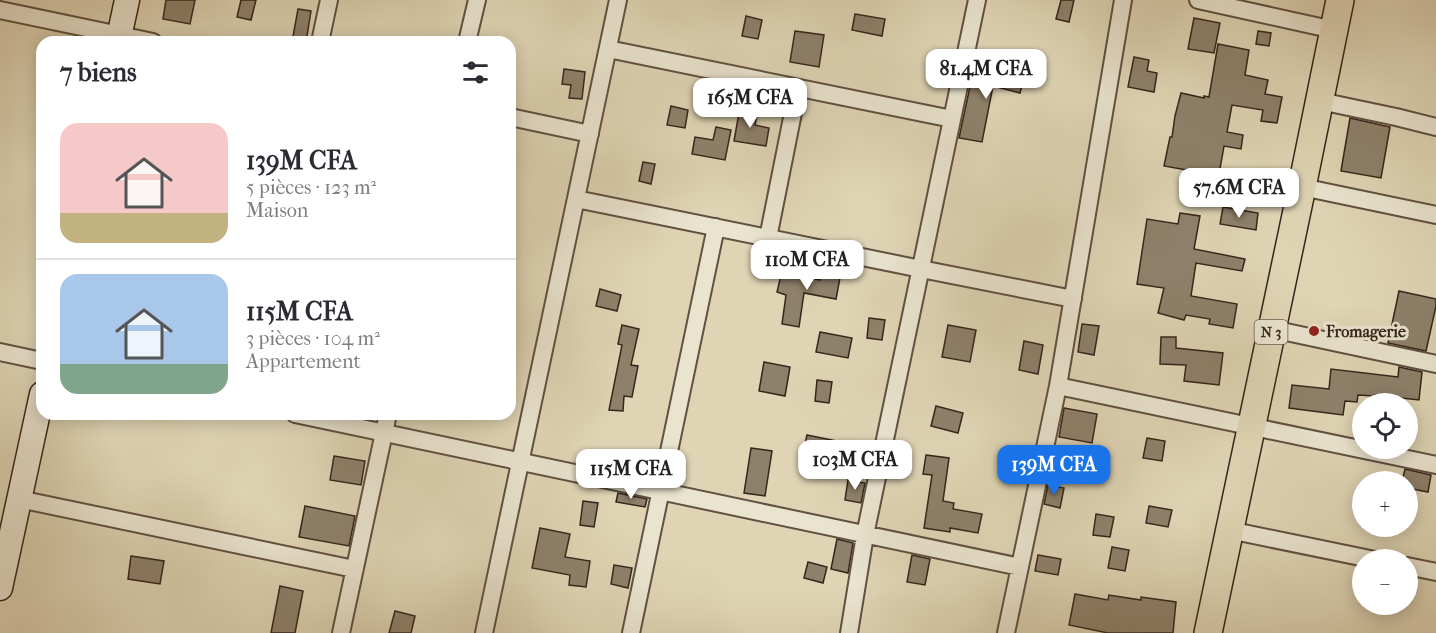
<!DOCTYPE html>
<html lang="fr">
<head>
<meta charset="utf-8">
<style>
	body { margin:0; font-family:"IM FELL French Canon",serif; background:#f2f2f3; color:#2b2b33; height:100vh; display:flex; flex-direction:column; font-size:22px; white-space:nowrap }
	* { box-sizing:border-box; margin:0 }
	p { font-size:20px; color:#7c7c81 }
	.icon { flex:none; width:33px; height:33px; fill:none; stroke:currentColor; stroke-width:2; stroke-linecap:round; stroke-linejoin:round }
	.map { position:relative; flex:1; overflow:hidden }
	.side { position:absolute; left:36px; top:36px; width:480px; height:384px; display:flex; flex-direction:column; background:#fff; border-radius:18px; box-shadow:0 3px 15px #0003 }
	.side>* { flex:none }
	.tools { position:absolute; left:1352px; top:393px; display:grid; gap:12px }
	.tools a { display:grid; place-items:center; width:66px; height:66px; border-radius:50%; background:#fff; box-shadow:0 3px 15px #0003; font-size:30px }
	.price { position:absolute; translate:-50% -51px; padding:0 14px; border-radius:12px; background:#fff; color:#222; font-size:20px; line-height:39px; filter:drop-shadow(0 2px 3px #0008) }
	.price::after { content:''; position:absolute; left:50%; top:36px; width:18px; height:14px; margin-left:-9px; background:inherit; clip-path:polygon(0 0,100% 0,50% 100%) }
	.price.current { background:#1a73e8; color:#fff }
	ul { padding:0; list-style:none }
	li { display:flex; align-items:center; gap:18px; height:150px; padding:0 24px }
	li+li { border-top:2px solid #e1e1e2 }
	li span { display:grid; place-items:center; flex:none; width:168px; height:120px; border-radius:18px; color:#555 }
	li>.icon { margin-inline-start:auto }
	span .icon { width:72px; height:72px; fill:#fffc; stroke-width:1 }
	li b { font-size:26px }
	h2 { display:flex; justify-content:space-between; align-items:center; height:72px; padding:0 24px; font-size:26px }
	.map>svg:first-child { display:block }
</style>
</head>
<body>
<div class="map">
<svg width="1436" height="633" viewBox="0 0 1436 633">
	<rect width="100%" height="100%" fill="#dfd5b5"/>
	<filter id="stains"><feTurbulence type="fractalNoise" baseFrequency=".00333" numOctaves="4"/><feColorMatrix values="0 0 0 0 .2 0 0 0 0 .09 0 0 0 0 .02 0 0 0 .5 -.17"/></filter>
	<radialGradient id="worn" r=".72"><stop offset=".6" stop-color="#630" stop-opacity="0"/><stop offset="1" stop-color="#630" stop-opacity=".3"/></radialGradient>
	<!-- building -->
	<path fill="#8e816b" stroke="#36251b" stroke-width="1.5" d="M166,0H195L190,24L163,19Z
		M241,0H256L251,20L237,17Z
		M1061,0H1074L1069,22L1056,19Z
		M298,9L311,11L306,42H292Z
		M855,14L885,19L882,36L852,30Z
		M746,16L762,20L758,39L742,36Z
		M1194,18L1220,23L1214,53L1188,49Z
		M795,31L824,35L819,67L790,62Z
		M1258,31L1271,33L1269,46L1256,44Z
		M1218,44L1249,50L1245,75L1268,80L1265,94L1282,97L1277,123L1261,121L1263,110L1232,105L1227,132L1243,135L1241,149L1224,146L1218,180L1192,175V171L1164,166L1170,137H1172L1175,116L1181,93L1204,98V96L1209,97Z
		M1134,57L1149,60L1147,71L1157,73L1154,92L1128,87Z
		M996,65L1025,73L1020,93L993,86L982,142L959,138L972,77L993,80Z
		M564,69L585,72L582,99L569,98L571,85L562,84Z
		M671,106L688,110L685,128L667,125Z
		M740,107L758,110L755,125L769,128L766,146L734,141Z
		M1350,118L1390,127L1381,178L1341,171Z
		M716,127L731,130L725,160L692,154L695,137L713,140Z
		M643,162L655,164L651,184L639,181Z
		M1223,207L1258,213L1256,230L1220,224Z
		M1180,213L1200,216L1194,249L1245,259L1242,271L1196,263L1191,296L1237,304L1233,328L1209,324L1210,319L1186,315L1184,320L1158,313L1164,288L1137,284L1147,219L1178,224Z
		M824,263L842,267L836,299L804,293L799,327L782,324L786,295L777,292L782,271L820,280Z
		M600,289L621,295L617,311L596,306Z
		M1399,291L1436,299V306L1426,351L1388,343Z
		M869,318L885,320L882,340L867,338Z
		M1082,324L1099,326L1094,355L1078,352Z
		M622,325L639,329L631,365L638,366L632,397L624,396L623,411L609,410L622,345L618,344Z
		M948,325L976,330L970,362L942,357Z
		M820,332L852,338L848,358L816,352Z
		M1161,337H1176V348L1223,353L1219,385L1184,381L1186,365L1160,364Z
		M1024,341L1043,345L1038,374L1019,370Z
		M764,362L790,367L785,396L759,391Z
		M1399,367L1422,372L1419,400L1374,395V396L1358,395L1357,402L1345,401L1343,415L1289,408L1292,385L1329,389L1331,369L1398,377Z
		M817,380L832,382L829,403L815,401Z
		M936,406L963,413L958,433L931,426Z
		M1064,408L1097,414L1092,443L1059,437Z
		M807,435L842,442L838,461L803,454Z
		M1147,438L1165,441L1162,461L1143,458Z
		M751,448L772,451L765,496L744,493Z
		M926,455L949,458L943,501L954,503L953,509L982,514L978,533L950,528V532L924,528L932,475L923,474Z
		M334,456L365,461L361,485L330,480Z
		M1405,469L1431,475L1428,492L1407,488V482H1402Z
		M848,480L865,483L861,503L845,500Z
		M1048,485L1064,488L1060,508L1044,504Z
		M618,493L647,499L645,507L616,502Z
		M583,501L598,503L594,527L580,525Z
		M305,506L355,516L349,546L299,537Z
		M1149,506L1172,510L1168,527L1146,523Z
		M1096,514L1114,517L1110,537L1093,535Z
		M540,528L570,534L565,557L590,561L586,587L569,585L570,575L532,568Z
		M837,539L853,543L848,573L831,569Z
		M1112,547L1129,550L1125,571L1108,568Z
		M912,555L930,559L925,585L907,582Z
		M1038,555L1061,559L1058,575L1035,571Z
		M131,556L164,561L160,584L128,579Z
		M808,562L827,567L823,583L804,578Z
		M614,565L632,568L628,588L611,584Z
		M280,586L303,591L295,633H271Z
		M1075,594L1108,600L1109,595L1141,600V597L1176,602L1173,633H1108L1069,625Z
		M395,611L415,616L411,633H389Z"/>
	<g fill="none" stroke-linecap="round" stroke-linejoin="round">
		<!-- street casing -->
		<g stroke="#605142" stroke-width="20">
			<path id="street" d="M1198,0L1334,30
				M0,10L153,42
				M320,42L329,0
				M467,42L477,0
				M608,49L952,119
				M1320,101L1396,117L1436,127
				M510,117L590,134
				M1302,187L1436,215
				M576,199L921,269L1073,299
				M768,238L798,88
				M1272,329L1436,364
				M0,352L42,361
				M1058,386L1436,465
				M295,414L1020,567
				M19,499L354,569
				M1229,530L1375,560
				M1407,566L1436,572
				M341,633L388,414
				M484,633L618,0
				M631,633L716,227
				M849,633L865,535L977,0
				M1006,633L1058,386L1123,0"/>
		</g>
		<!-- secondary casing -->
		<g stroke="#36251b" stroke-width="27">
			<path id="secondary" d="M118,42L127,0
				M0,588L42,394"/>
		</g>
		<!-- primary casing -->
		<g stroke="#36251b" stroke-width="30">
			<path id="primary" d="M1208,633L1302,187L1340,0"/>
		</g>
		<!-- street -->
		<use href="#street" stroke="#eae4cf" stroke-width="16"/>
		<!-- secondary -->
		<use href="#secondary" stroke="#eae4cf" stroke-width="24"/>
		<!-- primary -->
		<use href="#primary" stroke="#dfd5b5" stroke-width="27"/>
	</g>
	<!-- markers -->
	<circle fill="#8f2418" stroke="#eae4cf" stroke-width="2" cx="1314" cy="331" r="6"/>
	<g text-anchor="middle" stroke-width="6" stroke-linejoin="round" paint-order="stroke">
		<!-- shield labels -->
		<rect fill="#eae4cf" stroke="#6c5e51" stroke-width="1.5" x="1254.5" y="320" width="33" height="24" rx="4.5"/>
		<g font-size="15" font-weight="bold" fill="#36251b">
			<text x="1271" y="337">N 3</text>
		</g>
		<!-- poi labels -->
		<g font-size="16" font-weight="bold" fill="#36251b" stroke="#eae4cf" text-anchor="start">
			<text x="1326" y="337">Fromagerie</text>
		</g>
	</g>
	<rect width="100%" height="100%" filter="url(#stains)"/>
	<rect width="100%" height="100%" fill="url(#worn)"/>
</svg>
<div class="tools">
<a><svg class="icon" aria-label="locate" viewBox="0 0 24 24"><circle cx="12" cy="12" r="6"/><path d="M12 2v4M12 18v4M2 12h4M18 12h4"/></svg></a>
<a>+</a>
<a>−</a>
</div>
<b class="price" style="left:986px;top:100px">81.4M CFA</b>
<b class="price" style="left:750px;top:129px">165M CFA</b>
<b class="price" style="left:1239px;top:219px">57.6M CFA</b>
<b class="price" style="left:807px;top:291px">110M CFA</b>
<b class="price" style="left:855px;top:491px">103M CFA</b>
<b class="price current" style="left:1054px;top:496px">139M CFA</b>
<b class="price" style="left:631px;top:500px">115M CFA</b>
<section class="side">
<h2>7 biens<svg class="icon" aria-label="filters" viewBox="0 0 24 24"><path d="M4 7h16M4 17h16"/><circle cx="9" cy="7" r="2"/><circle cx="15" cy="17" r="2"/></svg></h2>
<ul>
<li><span style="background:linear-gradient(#f6c9c9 75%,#c2b280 0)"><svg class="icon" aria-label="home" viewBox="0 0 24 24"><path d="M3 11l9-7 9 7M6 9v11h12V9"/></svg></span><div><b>139M CFA</b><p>5 pièces · 123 m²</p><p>Maison</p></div></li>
<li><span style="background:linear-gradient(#a9c7e8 75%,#7fa58c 0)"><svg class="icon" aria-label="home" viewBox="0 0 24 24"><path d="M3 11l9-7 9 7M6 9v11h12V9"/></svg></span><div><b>115M CFA</b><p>3 pièces · 104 m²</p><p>Appartement</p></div></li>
</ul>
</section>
</div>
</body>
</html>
